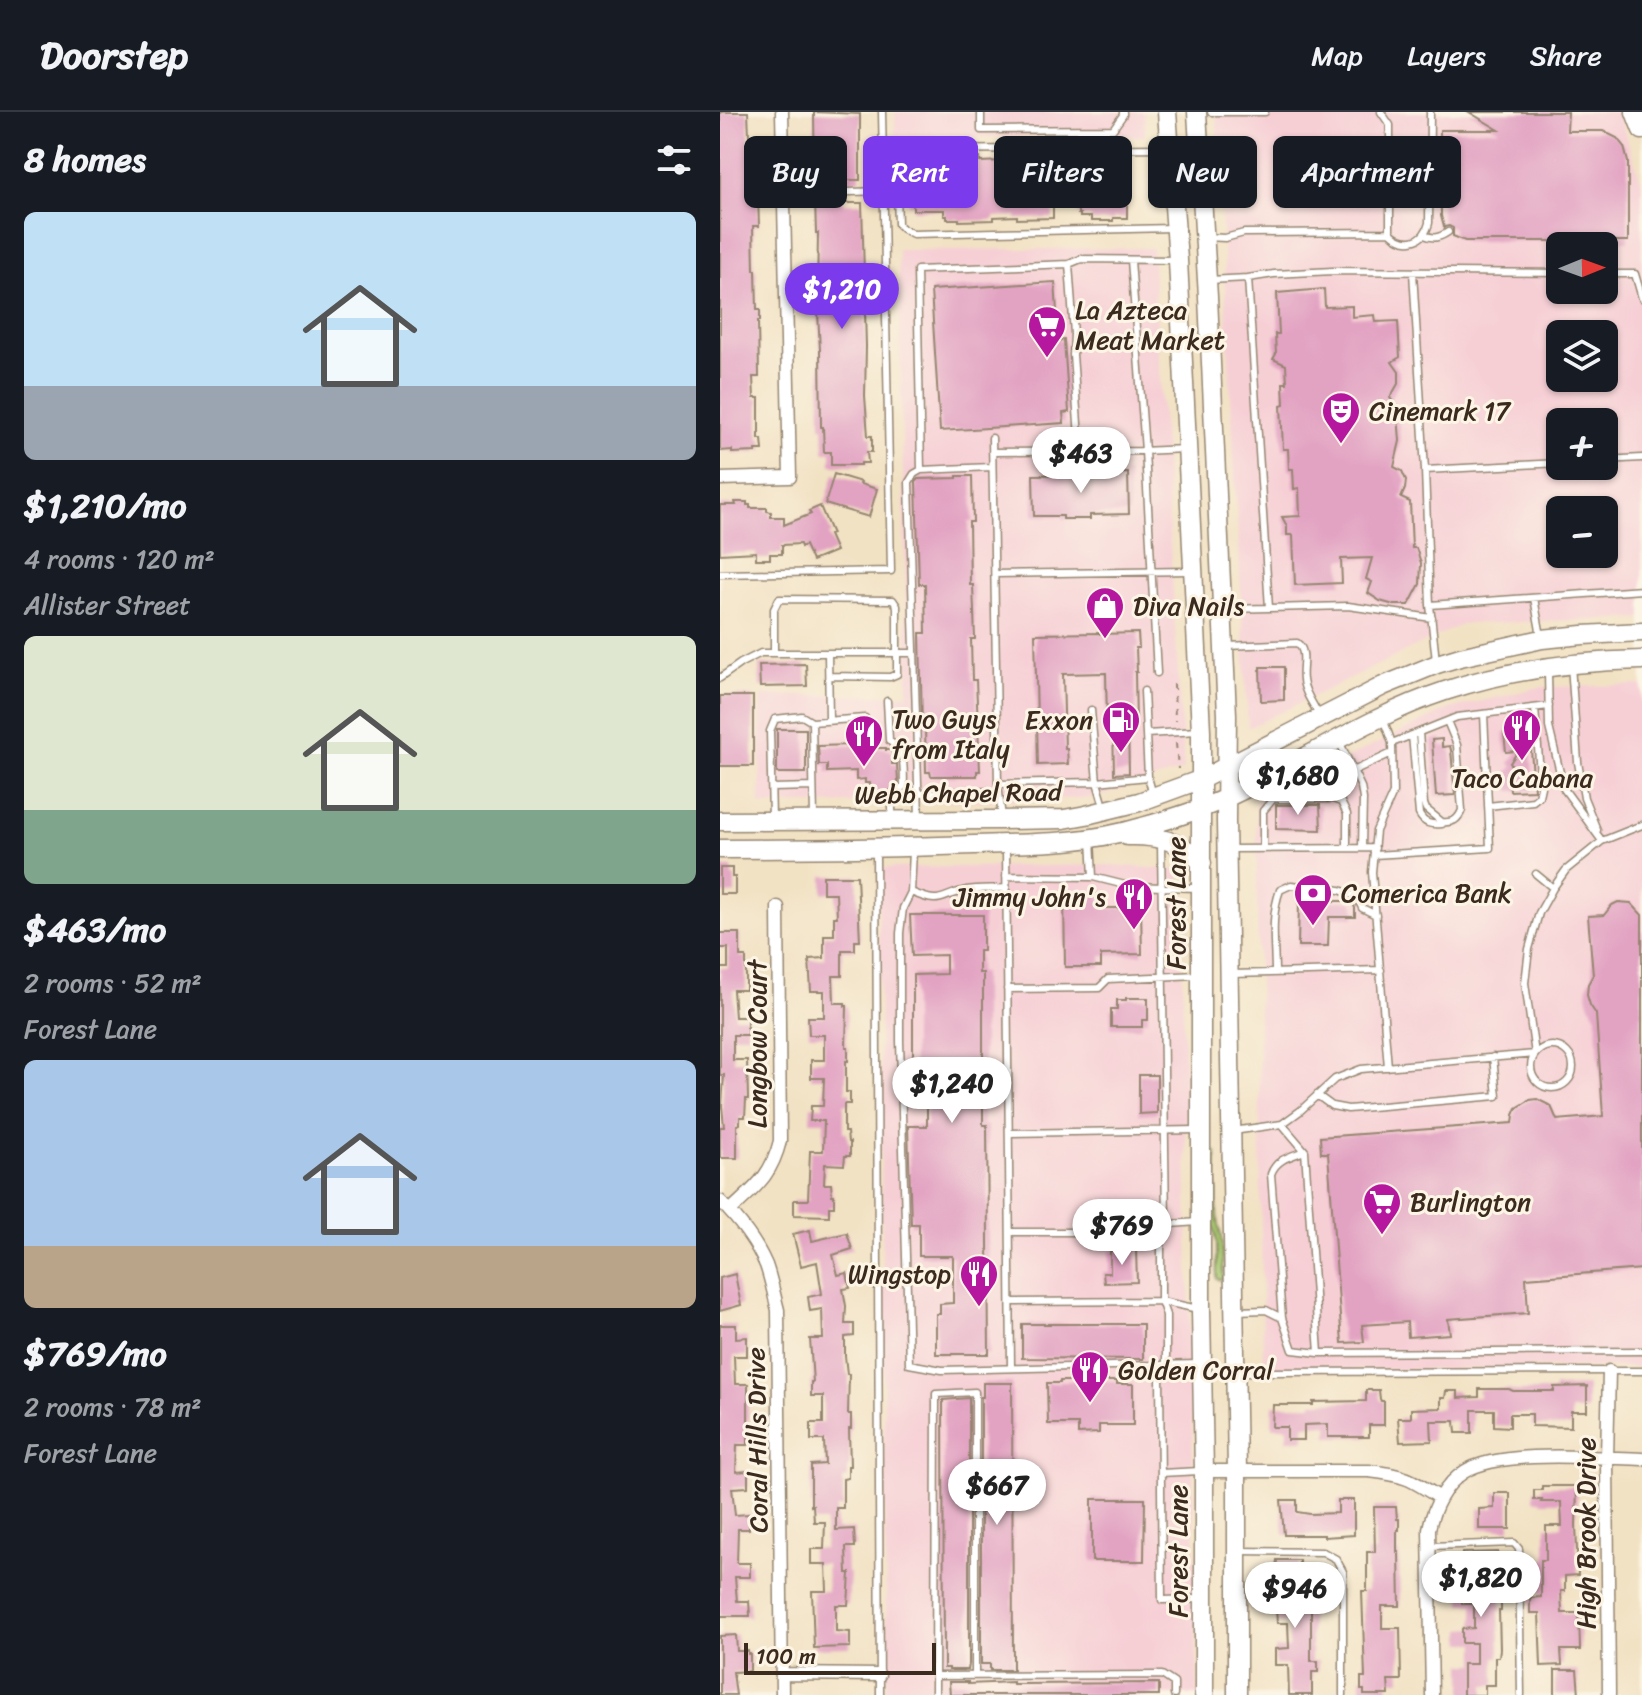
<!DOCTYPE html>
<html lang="en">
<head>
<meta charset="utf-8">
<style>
	body { margin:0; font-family:Sriracha,sans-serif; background:#20242c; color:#f1f3f6; height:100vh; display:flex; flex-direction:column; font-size:30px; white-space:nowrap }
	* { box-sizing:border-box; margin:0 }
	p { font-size:26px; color:#9ea1a6 }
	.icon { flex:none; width:44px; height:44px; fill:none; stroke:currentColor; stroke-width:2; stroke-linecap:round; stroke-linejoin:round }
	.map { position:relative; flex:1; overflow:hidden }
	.side { display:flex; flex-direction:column; background:#171b24; width:720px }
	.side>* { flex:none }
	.banner { position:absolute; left:24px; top:24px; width:760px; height:72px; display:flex; gap:16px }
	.needle { width:52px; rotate:89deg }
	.fabs { position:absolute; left:826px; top:120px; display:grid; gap:16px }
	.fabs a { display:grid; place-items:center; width:72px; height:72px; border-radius:12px; background:#171b24; box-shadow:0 2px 6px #0004; font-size:40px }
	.scale { position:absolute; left:24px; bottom:20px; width:192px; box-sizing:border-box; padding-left:8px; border:4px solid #3b2a1e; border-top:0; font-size:22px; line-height:28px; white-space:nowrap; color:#3b2a1e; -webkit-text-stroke:6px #fcf5e5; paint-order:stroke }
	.price { position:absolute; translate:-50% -68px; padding:0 18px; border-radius:28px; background:#fff; color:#222; font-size:26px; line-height:52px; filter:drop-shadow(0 2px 4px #0008) }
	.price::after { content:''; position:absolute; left:50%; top:48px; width:24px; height:18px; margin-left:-12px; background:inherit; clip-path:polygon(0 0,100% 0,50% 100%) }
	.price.selected { background:#7c3aed; color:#fff }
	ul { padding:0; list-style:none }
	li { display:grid; align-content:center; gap:16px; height:424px; padding:0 24px }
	li span { display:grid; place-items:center; height:248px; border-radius:12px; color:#555 }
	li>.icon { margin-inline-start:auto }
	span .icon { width:144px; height:144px; fill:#fffc; stroke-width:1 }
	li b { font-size:34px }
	h2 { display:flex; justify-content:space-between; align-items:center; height:96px; padding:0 24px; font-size:34px }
	.chip { padding:0 28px; border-radius:12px; background:#171b24; box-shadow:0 2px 6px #0004; font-size:28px; line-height:72px }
	.chip.selected { background:#7c3aed; color:#fff }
	header { display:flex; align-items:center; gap:48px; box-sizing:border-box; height:112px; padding:0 40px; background:#171b24; border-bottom:2px solid #363941 }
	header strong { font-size:38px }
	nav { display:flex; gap:44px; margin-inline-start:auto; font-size:28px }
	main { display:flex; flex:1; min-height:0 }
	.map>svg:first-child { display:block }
</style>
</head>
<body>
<header>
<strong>Doorstep</strong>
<nav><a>Map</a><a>Layers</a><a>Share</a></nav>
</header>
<main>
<section class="side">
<h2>8 homes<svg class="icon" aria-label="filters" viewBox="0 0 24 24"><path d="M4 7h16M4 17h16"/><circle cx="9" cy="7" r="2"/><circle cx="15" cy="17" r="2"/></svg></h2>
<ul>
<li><span style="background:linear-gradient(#bfe0f5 70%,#9aa5b1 0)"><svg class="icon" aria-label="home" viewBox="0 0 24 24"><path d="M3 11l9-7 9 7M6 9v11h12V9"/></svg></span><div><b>$1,210/mo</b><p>4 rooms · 120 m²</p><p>Allister Street</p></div></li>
<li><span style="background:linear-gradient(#dfe7d0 70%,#7fa58c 0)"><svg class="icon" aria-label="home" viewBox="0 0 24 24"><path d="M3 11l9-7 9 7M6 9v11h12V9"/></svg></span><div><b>$463/mo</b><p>2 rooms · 52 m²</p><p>Forest Lane</p></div></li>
<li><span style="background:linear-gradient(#a9c7e8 75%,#b9a48a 0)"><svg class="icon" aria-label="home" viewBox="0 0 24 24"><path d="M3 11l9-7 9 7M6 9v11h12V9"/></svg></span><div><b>$769/mo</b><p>2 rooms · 78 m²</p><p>Forest Lane</p></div></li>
</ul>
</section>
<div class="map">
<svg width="922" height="1583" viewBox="0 0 922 1583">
	<rect width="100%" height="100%" fill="#fcf5e5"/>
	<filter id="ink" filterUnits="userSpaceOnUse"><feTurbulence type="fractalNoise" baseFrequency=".0125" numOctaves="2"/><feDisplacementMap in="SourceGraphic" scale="16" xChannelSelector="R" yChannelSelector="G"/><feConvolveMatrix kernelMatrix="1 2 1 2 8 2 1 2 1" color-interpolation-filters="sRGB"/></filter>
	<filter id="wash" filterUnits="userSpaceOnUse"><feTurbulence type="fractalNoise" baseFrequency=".006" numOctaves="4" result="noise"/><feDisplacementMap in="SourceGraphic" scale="32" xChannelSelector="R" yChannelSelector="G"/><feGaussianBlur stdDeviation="1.8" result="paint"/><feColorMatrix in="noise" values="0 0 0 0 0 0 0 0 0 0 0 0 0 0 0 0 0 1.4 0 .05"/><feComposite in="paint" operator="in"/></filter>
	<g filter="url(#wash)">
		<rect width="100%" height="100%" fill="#f2e2c4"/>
		<!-- built -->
		<path fill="#f6cfd5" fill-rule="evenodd" d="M175,0H424L425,24L175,25Z
			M496,0H898L922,72V506L742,512L528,616ZM840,134H884V178H840ZM840,222H884V266H840ZM840,310H884V354H840ZM840,398H884V442H840Z
			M432,136L464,658L374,686L40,693L41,584L188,583L178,138Z
			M922,573V1255L543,1259L536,690L729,597L820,575Z
			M390,753L460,758L478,1583H167L158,756Z"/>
		<!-- green -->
		<path fill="#accc74" stroke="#747b49" stroke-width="2" d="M491,1040H496L497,1102L502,1131L503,1168L497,1167V1131L491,1100Z"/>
		<g id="blocks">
			<!-- building -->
			<path fill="#e2a2c2" d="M0,0H28L30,46L33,45L34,84H38L39,114H33L34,158H36L37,198H40V209H38L39,265H33L34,286H39V327H42L43,338H36V340L12,341V338L0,339Z
				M94,0L140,2V68H121V74L95,75Z
				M749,0H848L847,19H883L897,26L904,35L908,50V129H745L733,124V116L729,114L724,115L721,104L720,18H779Z
				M296,45H319V48H333V60H330L329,63L330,90H333V106L297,107V104L274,105V108L239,109V107H227V104H224V98H193V92H188V58H193V50H238V47L260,46V50L283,49V46Z
				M393,46V48H407L408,62L405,61L404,64V91H407V106H393V109H371V105H360V102H358V91H361V63H358V47Z
				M122,86L124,91H142L146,234L145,284L148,324H152V340H147L148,351H141V353H111V340H104L103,315H101L100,238L97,182L98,121H96L95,87Z
				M335,170L339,229L344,228L349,300L343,301L344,311L220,319L211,178Z
				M604,177L605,195L632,194V205L655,203L656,210L678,209L680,245L672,250L679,260V270L670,286L674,291L678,303L680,329L674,355L682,359L686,368L685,377L681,386L690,390L692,436H696L701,451L700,472L689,493H674L660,489L648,481L652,470L646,467L652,446L621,447L622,471L575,473L573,423H567V414L562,405L580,404L579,376L574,377L573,357H569L568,337H563L561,293L564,292L563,271H567L566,253L553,247L556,242L555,222H559L557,181Z
				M408,361L409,402L370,403V407H343V404H314L313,363Z
				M114,362L141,370L140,372L157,377L149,405L105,392Z
				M237,364H252L253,410H249L250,473H253L255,527H251L252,568H256L260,659H257V664H211L210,660H206L205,614H202L200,521H206L205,472H199L196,369L198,367L237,366Z
				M15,390H27V393H30V396H47V399L51,400V405H64V413L91,402L89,399L100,394L112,422L109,423L116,439L92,449L85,433L81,435L80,432L62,433V442H50V447H36V440L0,442V393H16Z
				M380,521V522L418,521L419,536H416L417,560H415L416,612H408L409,661L394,662L393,612H387L386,561L343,562L345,637H347L348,652L318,653L315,522Z
				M86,552L87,574L40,575L39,553Z
				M540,555H564V588L541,589Z
				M0,584H33V654H0Z
				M57,617H86V661H57Z
				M805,619L810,624L814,678L790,679L788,659L793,655L790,651L798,639L786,640L784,621Z
				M722,627V635L730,634L731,638L735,683L716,684L712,628Z
				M132,628H148V632H154V636H166V638H170L172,641V652H177L178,671L172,672V677L168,680L151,681L150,671H145V667L136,668V659L107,660V653H99L98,634L132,633Z
				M556,693H600L601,718L556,717Z
				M0,756H12V765H15V782H0Z
				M103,764H137L140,829H135V838H122V864H113L114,891H125V894H127L126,935H128V949H126V980H130V992H124V1020H127L128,1030H130V1044H125L124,1053L105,1052L104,1072H111L112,1083H114V1095H109V1104L74,1103V1088H88L90,1039H103L104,1009H90L91,994H103L104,966H91V948H104V923H89L88,905H104V879H91L89,847L104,846V823H114V805H117L116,781H103Z
				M344,782H380L381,796H421L422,842L381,843V855H345Z
				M579,789H632L635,796V805H609L608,834H578Z
				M898,790L911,791L922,803V1157L806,1166L808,1201L728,1207L730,1222L688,1225L687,1210L642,1213L644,1230L622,1231L608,1041H601L600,1025L793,1011L794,1003L797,996L810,988L817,987L831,994L837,1008L883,1004L876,902L870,893L867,883L868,872L873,863L868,804L884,803L892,793Z
				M190,803H263V839H259V861H263V1013H267L269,1242H216V1202H220V1192L233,1191V1144H199V1112H191L188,1014H207V980H193V863L226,862V843L192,844Z
				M0,821H20V845H26V878H13L15,905H27V923H13V948H27L28,987H26L25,1005H20V1012L17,1013V1046H0V1015H4L2,994L4,963H0V856H8V836H0Z
				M406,886H428V908H422V915H391V897H397V888H406Z
				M419,963H437V1001L419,1002Z
				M90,1118L92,1129L127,1121L132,1137L113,1143L118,1163L127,1161L130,1176L123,1177L126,1194L125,1212H134V1224L125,1225V1244L127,1262H129L128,1302H131V1317H129L130,1354H128V1366L123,1367V1396H116V1418L134,1417L135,1435H126L127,1461H130L128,1493H116V1519L130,1520V1535L94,1536L92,1479H107L106,1452H91V1437H104L105,1410H94L93,1393L91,1394V1353L105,1352L104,1328H91V1311H103V1284H91V1270H93L90,1227H103L102,1197L90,1199L88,1185L102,1182L97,1150L81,1154L73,1122Z
				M416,1138L417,1170L384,1171L383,1161H390V1139Z
				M15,1162L21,1193L0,1199V1166Z
				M302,1212H423V1247L302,1246Z
				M0,1213H16V1226L27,1225V1244H14L15,1272H28V1333H17L16,1360L28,1359V1375L12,1376L15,1403L29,1402V1417H18L17,1451H30V1465H15L17,1489H29L30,1504H0Z
				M340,1269H397V1272H413V1313H379V1321L358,1322V1312H328L327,1271H340Z
				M263,1271H292L293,1558H270V1552H261V1285H263Z
				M867,1274V1299H851V1315L812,1314V1302H790V1315L774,1314V1298H752V1321H736L735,1309H711L712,1329L680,1330L678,1306H691V1297L721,1296V1286H725L726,1279H738V1286L759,1285V1277H789L793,1279H834V1275Z
				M646,1278H659L660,1287L661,1289H664V1313H649V1325H608V1312L584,1313V1328H567V1315H552L553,1293H593V1290L646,1289Z
				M249,1286V1552L248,1558H229V1556H224L223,1288Z
				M822,1374H857L856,1413L858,1463L845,1464V1479H841L842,1501H859L860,1538H841L842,1553L821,1554L819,1501H810V1486L821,1485V1448H826V1414H842L841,1390H821L822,1388H814V1378H822Z
				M774,1381H790V1417H759V1397L774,1396Z
				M372,1387H425L424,1449H372Z
				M561,1388H577V1400L590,1402L618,1401V1388H634V1423L604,1425V1423H564Z
				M654,1395H676L677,1407H679V1418H677V1440H679L680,1494H662V1516H680L681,1568H668L669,1583H644V1578H641V1565H645L642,1479H647V1440H655Z
				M778,1440V1486H781V1499H779L780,1537L779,1545H775V1573H765V1583H743V1552H756V1531H742V1517L754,1516V1492H742V1441Z
				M557,1448H579V1497H591V1549H598V1560H592V1583H569L568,1553H555V1537L569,1536L568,1511H557L556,1497H558L556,1456Z
				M16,1523L17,1539H28V1542H30V1559L13,1560L16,1583H0V1524Z
				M835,1558H857L859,1582L835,1583Z
				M229,1570H248V1572L293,1570V1572H300L439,1571V1583H230Z"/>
		</g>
	</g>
	<g filter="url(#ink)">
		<use href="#blocks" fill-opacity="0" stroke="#968671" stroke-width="2"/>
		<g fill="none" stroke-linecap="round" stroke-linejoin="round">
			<!-- lane casing -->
			<g stroke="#968671" stroke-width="9">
				<path id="lane" d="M261,0V18L393,17L403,3V0
					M491,0H545
					M661,0L670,13V120
					M446,36L195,38L182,46L176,52L178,112L183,117L193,122L453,116
					M64,82L164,79
					M704,123C714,127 719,126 728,120
					M486,125L505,126L524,121L670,120C685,135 704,131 709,111L710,0
					M411,148L425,339L437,561
					M349,152L354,222L353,243L360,339
					M693,160L705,358L710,493L716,549
					M884,162H915L922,186
					M528,166L554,162L613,159L840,161
					M489,168L528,166L549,496L506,497
					M272,326L278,672L282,706
					M272,340L421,339L465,337
					M884,348L922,346
					M272,355L201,358L197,158L349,152L361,147L454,148
					M705,358L840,351
					M0,462L171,459L162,0
					M275,462L469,459
					M814,486L821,524
					M710,493L922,478
					M549,496L628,494L712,506
					M507,534L577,531C588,539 581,555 583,568C584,580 593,592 599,603
					M54,540V497L59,487L173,488L177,494V562L170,565L109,564
					M108,541H194
					M851,553L858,650L864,686L877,718
					M828,559L829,615L844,677L882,729
					M0,566L21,551L41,541H108L109,608
					M424,579L428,665L433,683
					M167,589L169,628C187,646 183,650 184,674L172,685V706
					M371,598L377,670L384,694
					M664,609L672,631L673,681L656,719L652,760L668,955
					M92,610L94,705
					M699,620L704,692L706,697L722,710C733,711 738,708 742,698L737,633L727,609
					M426,622L478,619
					M692,623L699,702C704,712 711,713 722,712
					M620,631L641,675L643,687L642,736
					M672,631L737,605L829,594
					M633,659L672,641
					M278,672L377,670L428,665
					M52,676L93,675
					M198,681L279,679
					M556,687H613L621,690L627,702V736
					M768,694L813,689L819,684L821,675L815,596
					M199,705L189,370L194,362L201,358
					M52,706L50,619L55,607L82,604L92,610L145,606
					M441,731L446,1111
					M286,736L291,1255
					M543,736V699L553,687L629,651
					M510,737L655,736
					M156,739L160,1583
					M193,739L191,780L183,796L180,821V929L189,1252L222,1258L478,1252
					M654,743L770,736L764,602
					M816,762L833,776
					M286,764L373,765L371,727
					M373,765L409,774L478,776
					M191,780C224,794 217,784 247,778C259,776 273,777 286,776
					M555,861C555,833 550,805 560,778L571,773L620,778L637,785L642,796L656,803
					M512,862L661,858
					M287,877L379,876L388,867L478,863
					M811 955a21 21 0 1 1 42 0a21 21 0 1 1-42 0Z
					M597,983L612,994L628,997L777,984L773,945
					M562,1012L585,1039L599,1241L922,1239
					M513,1019L562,1012L580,999L615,967L641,957L815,942L805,871L809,837L819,801L833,776L846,758L882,729L922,713
					M289,1021L478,1018
					M441,1113V1189L446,1203V1252L440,1263L442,1488L481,1487
					M290,1120H365L382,1117L478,1110
					M291,1190L441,1189L478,1197
					M516,1199L546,1198L562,1206L573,1238L599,1241
					M562,1206L551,1062C556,1047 571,1044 585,1039
					M518,1260L922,1259
					M441,1361L480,1359
					M710,1434L794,1431L799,1437L801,1583
					M520,1439L603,1440L616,1447L623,1460V1583
					M215,1564L442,1563L454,1571V1583
					M215,1583L216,1282L255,1280V1563"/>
			</g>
			<!-- street casing -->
			<g stroke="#968671" stroke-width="15">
				<path id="street" d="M0,367L70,365L62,0
					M0,1089C18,1107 36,1130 46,1153C51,1167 54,1183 58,1198L62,1583
					M10,1099C35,1075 51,1065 60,1029L58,795
					M889,1259L887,1346L889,1583
					M484,1359H649C685,1363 691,1367 720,1386
					M62,1562L159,1563
					M712,1583L709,1417C713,1396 725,1372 744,1360C778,1337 879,1346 922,1347"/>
			</g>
			<!-- secondary casing -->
			<g stroke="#968671" stroke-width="21">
				<path id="secondary" d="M447,0L458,148L481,619V1198L484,1359V1583
					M477,0L488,185L507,603L506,709L517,1359V1583
					M915,0L922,18
					M0,709L282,708L344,707L366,703L419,690L482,667L663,574L717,552L740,545L822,527L863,523L922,520
					M407,724C437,723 462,729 482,751
					M0,737C85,737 170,736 254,733C313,731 366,732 422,715C451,707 481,698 508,685C581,651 649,604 725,579C789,558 856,549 922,548"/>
			</g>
			<!-- path -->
			<path stroke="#968671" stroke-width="2" stroke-dasharray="6 6" stroke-linecap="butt" d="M454,572L455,609
				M456,631L458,657"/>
			<!-- lane -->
			<use href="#lane" stroke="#fff" stroke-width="6"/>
			<!-- street -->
			<use href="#street" stroke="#fff" stroke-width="12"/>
			<!-- secondary -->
			<use href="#secondary" stroke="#fff" stroke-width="18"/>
		</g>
	</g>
	<!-- icons -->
	<defs>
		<g id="supermarket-pin" transform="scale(2)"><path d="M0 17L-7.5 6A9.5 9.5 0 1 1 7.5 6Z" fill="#b5179e" stroke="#fcf5e5"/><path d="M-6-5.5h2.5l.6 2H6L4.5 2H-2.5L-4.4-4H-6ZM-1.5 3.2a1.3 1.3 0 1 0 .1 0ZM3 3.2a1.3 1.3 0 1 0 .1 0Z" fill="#fff"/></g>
		<g id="theatre-pin" transform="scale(2)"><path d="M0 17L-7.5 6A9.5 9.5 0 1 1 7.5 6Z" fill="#b5179e" stroke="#fcf5e5"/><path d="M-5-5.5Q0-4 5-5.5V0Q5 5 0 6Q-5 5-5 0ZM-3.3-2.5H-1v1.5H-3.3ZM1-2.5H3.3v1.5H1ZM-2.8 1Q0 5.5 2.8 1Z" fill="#fff"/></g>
		<g id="shop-pin" transform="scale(2)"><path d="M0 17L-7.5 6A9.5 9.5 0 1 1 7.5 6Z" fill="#b5179e" stroke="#fcf5e5"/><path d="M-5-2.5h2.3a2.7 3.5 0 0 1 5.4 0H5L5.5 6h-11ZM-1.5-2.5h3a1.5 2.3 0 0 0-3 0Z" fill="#fff"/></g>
		<g id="fuel-pin" transform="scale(2)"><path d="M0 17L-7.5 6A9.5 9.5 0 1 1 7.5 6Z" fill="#b5179e" stroke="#fcf5e5"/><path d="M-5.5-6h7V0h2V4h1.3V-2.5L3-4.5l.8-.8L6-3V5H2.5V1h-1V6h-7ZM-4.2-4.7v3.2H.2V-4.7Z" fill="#fff"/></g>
		<g id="restaurant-pin" transform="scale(2)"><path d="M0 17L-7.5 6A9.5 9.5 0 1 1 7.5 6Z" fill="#b5179e" stroke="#fcf5e5"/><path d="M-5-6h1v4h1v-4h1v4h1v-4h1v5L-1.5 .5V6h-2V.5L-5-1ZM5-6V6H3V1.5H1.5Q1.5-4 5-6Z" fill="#fff"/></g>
		<g id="bank-pin" transform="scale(2)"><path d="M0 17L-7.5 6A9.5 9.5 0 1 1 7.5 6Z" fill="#b5179e" stroke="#fcf5e5"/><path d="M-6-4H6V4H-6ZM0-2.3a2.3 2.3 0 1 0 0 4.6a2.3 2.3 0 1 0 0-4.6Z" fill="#fff"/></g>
	</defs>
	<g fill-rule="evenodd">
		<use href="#supermarket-pin" x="327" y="213"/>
		<use href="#theatre-pin" x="621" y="299"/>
		<use href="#shop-pin" x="385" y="494"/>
		<use href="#fuel-pin" x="401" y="608"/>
		<use href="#restaurant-pin" x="802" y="616"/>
		<use href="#restaurant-pin" x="144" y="622"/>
		<use href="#bank-pin" x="593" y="781"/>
		<use href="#restaurant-pin" x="414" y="785"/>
		<use href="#supermarket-pin" x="662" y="1090"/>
		<use href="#restaurant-pin" x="259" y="1162"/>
		<use href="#restaurant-pin" x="370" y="1258"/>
	</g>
	<g text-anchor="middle" stroke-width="6" stroke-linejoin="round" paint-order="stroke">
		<!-- poi labels -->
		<g font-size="26" fill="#3b2a1e" stroke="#fcf5e5" text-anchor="start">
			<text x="355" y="207">La Azteca<tspan x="355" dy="30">Meat Market</tspan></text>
			<text x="649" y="308">Cinemark 17</text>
			<text x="413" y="503">Diva Nails</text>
			<text x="172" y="616">Two Guys<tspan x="172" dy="30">from Italy</tspan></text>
			<text x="373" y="617" text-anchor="end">Exxon</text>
			<text x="802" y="675" text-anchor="middle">Taco Cabana</text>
			<text x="621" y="790">Comerica Bank</text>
			<text x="386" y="794" text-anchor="end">Jimmy John's</text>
			<text x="690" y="1099">Burlington</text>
			<text x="231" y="1171" text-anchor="end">Wingstop</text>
			<text x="398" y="1267">Golden Corral</text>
		</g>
		<!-- street labels -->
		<g font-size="26" fill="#3b2a1e" stroke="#fcf5e5">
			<text transform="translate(238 681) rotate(-1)" y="9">Webb Chapel Road</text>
			<text transform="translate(456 791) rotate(-90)" y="9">Forest Lane</text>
			<text transform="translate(37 932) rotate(-90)" y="9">Longbow Court</text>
			<text transform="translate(37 1328) rotate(-91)" y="9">Coral Hills Drive</text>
			<text transform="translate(866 1421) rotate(-90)" y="9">High Brook Drive</text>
			<text transform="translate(458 1439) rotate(-90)" y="9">Forest Lane</text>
		</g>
	</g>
</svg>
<div class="fabs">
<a><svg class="needle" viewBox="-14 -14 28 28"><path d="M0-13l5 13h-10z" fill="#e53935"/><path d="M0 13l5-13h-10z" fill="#9ea1a6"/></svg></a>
<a><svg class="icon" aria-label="layers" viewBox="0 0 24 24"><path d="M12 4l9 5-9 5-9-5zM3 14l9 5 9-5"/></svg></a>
<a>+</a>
<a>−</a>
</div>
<div class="scale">100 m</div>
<b class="price selected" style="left:122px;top:219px">$1,210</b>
<b class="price" style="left:361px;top:383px">$463</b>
<b class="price" style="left:578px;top:705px">$1,680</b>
<b class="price" style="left:232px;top:1013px">$1,240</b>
<b class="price" style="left:402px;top:1155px">$769</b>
<b class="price" style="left:277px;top:1415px">$667</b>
<b class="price" style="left:761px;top:1507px">$1,820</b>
<b class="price" style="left:575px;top:1518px">$946</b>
<div class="banner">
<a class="chip">Buy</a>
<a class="chip selected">Rent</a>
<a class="chip">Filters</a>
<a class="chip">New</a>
<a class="chip">Apartment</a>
</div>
</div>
</main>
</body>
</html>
